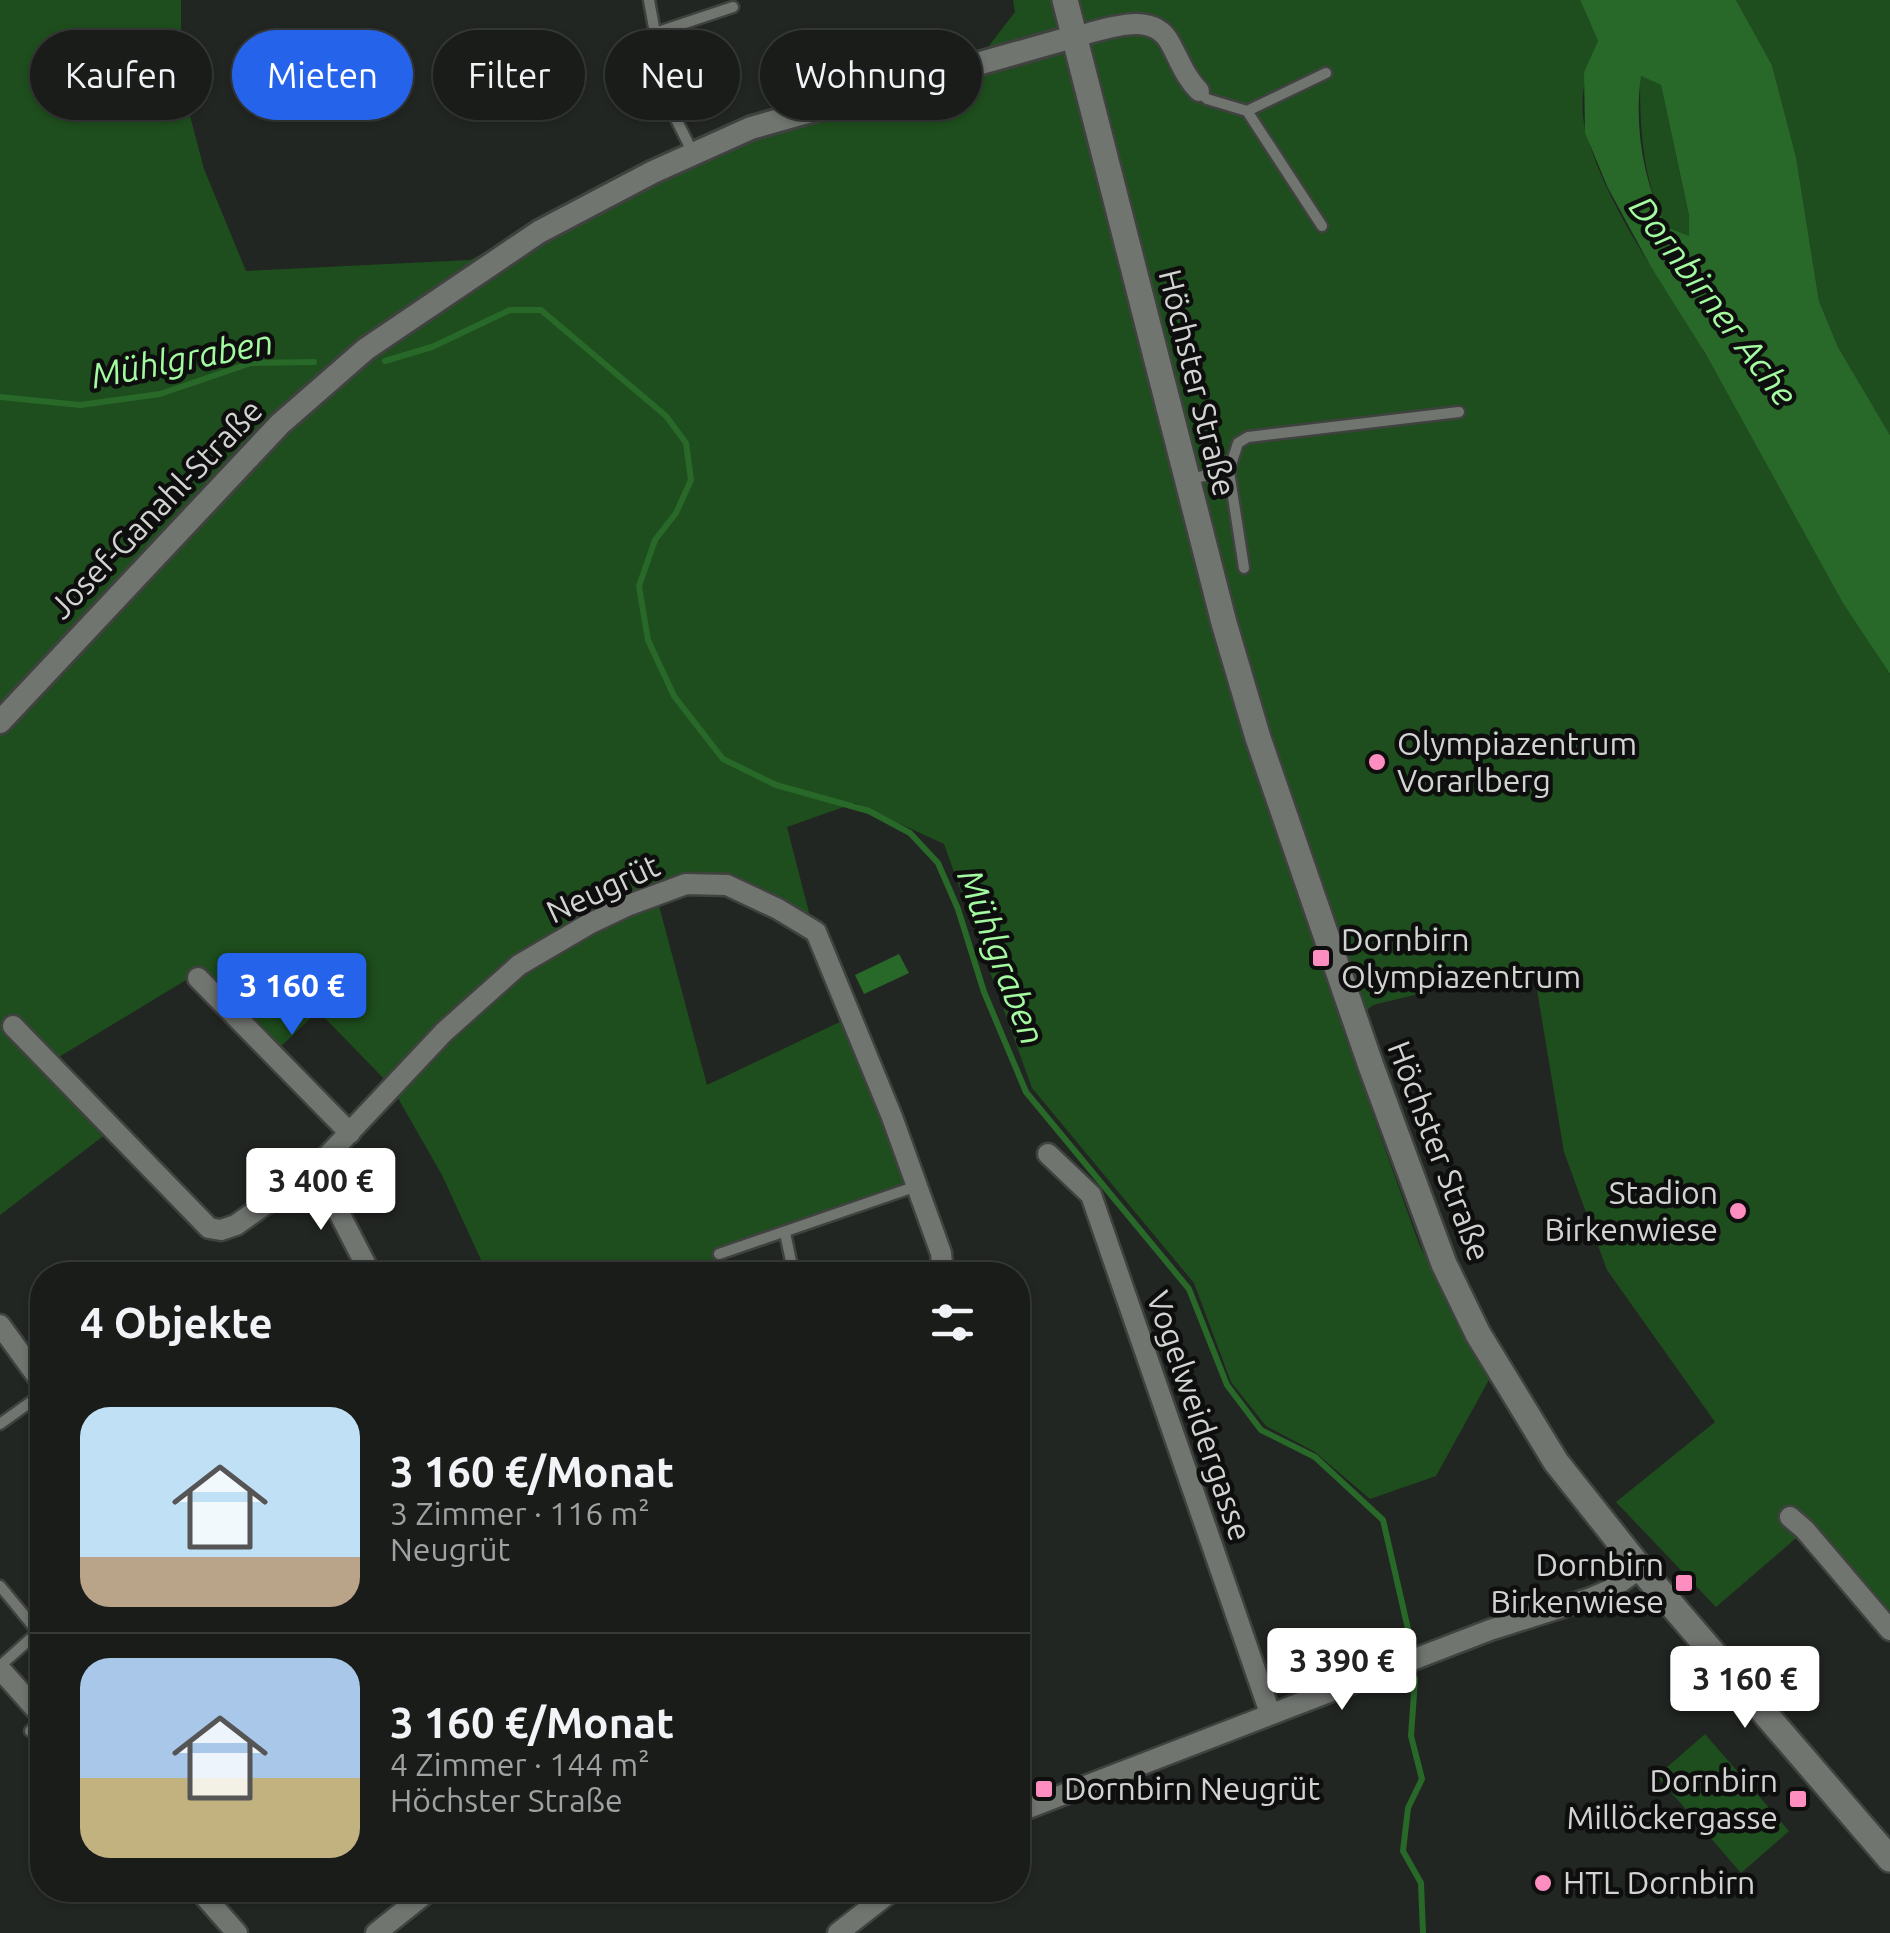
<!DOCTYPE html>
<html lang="de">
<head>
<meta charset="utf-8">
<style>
	body { margin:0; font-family:Ubuntu,sans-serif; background:#272927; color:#f1f3f6; height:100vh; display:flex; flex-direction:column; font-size:38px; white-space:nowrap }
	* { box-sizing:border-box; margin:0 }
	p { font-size:32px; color:#9fa1a2 }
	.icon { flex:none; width:55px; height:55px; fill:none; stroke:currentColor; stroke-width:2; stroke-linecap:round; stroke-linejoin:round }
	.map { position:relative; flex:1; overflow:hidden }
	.drawer { position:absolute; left:30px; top:1262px; width:1000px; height:640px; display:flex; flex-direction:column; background:#1a1c1a; border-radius:40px; box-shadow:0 2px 8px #0004,0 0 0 2px #383a39 }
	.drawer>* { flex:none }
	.banner { position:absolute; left:30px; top:30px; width:1000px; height:90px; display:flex; gap:20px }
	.price { position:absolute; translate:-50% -85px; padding:0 22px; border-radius:10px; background:#fff; color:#222; font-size:32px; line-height:65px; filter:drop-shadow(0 2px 5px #0008) }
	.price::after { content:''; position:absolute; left:50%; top:60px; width:30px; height:22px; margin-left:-15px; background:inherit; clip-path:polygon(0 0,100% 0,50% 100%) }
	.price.on { background:#2563eb; color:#fff }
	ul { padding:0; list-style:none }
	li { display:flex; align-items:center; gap:30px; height:250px; padding:0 50px }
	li+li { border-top:2px solid #383a39 }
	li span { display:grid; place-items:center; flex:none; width:280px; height:200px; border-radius:30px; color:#555 }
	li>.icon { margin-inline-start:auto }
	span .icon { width:120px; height:120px; fill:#fffc; stroke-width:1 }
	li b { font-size:42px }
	h2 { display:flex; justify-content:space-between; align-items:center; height:120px; padding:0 50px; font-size:42px }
	.pill { padding:0 35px; border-radius:45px; background:#1a1c1a; box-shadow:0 2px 8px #0004,0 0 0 2px #383a39; font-size:35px; line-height:90px }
	.pill.on { background:#2563eb; color:#fff }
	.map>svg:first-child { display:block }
</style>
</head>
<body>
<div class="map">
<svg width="1890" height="1933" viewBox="0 0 1890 1933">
	<rect width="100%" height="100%" fill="#222622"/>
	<!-- green -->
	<path fill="#1e4e1d" d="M0,0H181V82L204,169L246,271L470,260L695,148L985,51L1015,12L1013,0H1580L1598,41C1585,70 1577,104 1587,136C1611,217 1666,285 1707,357C1767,463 1823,572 1890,674V1627L1802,1533L1716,1607L1616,1502L1715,1422L1607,1270L1564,1152L1533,966L1373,1005L1343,1031L1419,1244L1490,1378L1436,1476L1370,1499L1315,1452L1266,1426L1231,1382L1194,1283L1032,1088L944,844L855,803L787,827L813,928L728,883L655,891L707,1085L846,1019L912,1186L716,1253L722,1275H488L442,1175L391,1086L318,1011L274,1053L196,974L44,1066L106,1134L0,1215Z
		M1736,0H1890V435L1838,347L1819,301L1796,157L1772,65Z
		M1640,75L1661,85L1689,217V237L1666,227C1642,177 1640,130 1640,75Z
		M1705,1734L1789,1831L1741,1873L1657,1776Z"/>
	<!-- water -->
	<path fill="#286828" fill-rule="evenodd" d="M1580,0H1736L1772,65L1796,157L1819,301L1838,347L1890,435V674L1843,603L1705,353L1651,267L1608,188L1585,133L1584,72L1598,41ZM1641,76L1661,85L1689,216V236L1666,227C1643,181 1634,126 1641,76Z
		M899,954L909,973L864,994L855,975Z"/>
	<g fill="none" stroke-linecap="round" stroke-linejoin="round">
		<!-- stream -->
		<path stroke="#286828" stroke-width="6" d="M385,361L432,347L510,310H541L666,416L686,443L691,480L676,513L655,540L639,586L648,640L674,696L723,759L776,785L869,811L910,833L938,863L958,909L984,992L1026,1092L1189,1289L1227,1385L1261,1430L1315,1457L1383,1520L1411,1642
			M0,397L80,405L160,394L251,363L314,362
			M1415,1679L1411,1736L1422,1779L1408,1808L1403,1851L1421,1883L1423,1933"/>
		<!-- service casing -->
		<g stroke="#3f423f" stroke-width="15">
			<path id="service" d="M649,0L655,33
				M1199,91L1207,99L1247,111L1326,73
				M1247,111L1322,226
				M693,153L671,109L655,33L733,7
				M1229,471L1244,568
				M1189,479L1229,471L1238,443L1248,437L1459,412
				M785,1233L794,1275
				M719,1254L917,1186
				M0,1424L42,1394
				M0,1586L38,1632L0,1666
				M30,1731L42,1720"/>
		</g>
		<!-- minor casing -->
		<g stroke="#3f423f" stroke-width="25">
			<path id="minor" d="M1073,37C1103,31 1152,8 1170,43C1180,61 1185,77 1199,91
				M198,978L350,1133
				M13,1026L209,1228L221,1230L236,1225L316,1168L444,1032L519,965L589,924L629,905L686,884L727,885L778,909L816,932L892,1117L941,1253L943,1275
				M1048,1154L1091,1195L1270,1713
				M316,1168L371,1275
				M0,1325L42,1383
				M1790,1517L1805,1530L1890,1630
				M0,1669L42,1716
				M1018,1812L1490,1630L1591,1598L1610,1590L1640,1568
				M199,1890L237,1933
				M376,1933L430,1890
				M838,1933L893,1890"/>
		</g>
		<!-- tertiary casing -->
		<g stroke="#3f423f" stroke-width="28">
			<path id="tertiary" d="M0,722L280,424L366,349L539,232L653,172L751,128L1073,37"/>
		</g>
		<!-- secondary casing -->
		<g stroke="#3f423f" stroke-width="30">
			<path id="secondary" d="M1065,0L1224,623L1258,738L1371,1066L1444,1264L1478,1334L1556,1462L1640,1568L1890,1859"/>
		</g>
		<!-- service -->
		<use href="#service" stroke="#717570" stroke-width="10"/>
		<!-- minor -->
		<use href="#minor" stroke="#717570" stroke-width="20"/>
		<!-- tertiary -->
		<use href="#tertiary" stroke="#717570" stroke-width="22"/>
		<!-- secondary -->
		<use href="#secondary" stroke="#717570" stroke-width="25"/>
	</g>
	<!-- markers -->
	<g fill="#fd8ebf" stroke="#0d0e0d" stroke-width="4">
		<circle cx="1377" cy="762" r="10"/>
		<rect x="1311" y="948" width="20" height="20" rx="5"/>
		<circle cx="1738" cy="1211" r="10"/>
		<rect x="1674" y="1573" width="20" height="20" rx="5"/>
		<rect x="1034" y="1779" width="20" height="20" rx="5"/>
		<rect x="1788" y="1789" width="20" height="20" rx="5"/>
		<circle cx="1543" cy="1883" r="10"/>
	</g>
	<g text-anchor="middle" stroke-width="9" stroke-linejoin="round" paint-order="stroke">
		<!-- street labels -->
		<g font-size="32" fill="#d2d4d2" stroke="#0d0e0d">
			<text transform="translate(1197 383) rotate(76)" y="11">Höchster Straße</text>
			<text transform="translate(156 509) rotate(-46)" y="11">Josef-Ganahl-Straße</text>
			<text transform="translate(603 889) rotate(-25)" y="11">Neugrüt</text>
			<text transform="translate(1439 1151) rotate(69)" y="11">Höchster Straße</text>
			<text transform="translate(1199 1416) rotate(71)" y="11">Vogelweidergasse</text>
		</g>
		<!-- poi labels -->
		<g font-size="32" fill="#d2d4d2" stroke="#0d0e0d" text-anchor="start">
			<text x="1397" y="755">Olympiazentrum<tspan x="1397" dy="37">Vorarlberg</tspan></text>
			<text x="1341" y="951">Dornbirn<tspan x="1341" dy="37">Olympiazentrum</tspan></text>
			<text x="1718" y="1204" text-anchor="end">Stadion<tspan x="1718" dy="37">Birkenwiese</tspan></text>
			<text x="1664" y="1576" text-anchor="end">Dornbirn<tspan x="1664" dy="37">Birkenwiese</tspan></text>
			<text x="1778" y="1792" text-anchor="end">Dornbirn<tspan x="1778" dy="37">Millöckergasse</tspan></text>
			<text x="1064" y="1800">Dornbirn Neugrüt</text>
			<text x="1563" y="1894">HTL Dornbirn</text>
		</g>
		<!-- water labels -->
		<g font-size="35" font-style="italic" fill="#a4faa0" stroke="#0d0e0d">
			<text transform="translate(1713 301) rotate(53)" y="12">Dornbirner Ache</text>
			<text transform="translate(182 359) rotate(-11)" y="12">Mühlgraben</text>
			<text transform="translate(1001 957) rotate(69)" y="12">Mühlgraben</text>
		</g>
	</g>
</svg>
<b class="price on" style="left:292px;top:1038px">3 160 €</b>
<b class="price" style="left:321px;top:1233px">3 400 €</b>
<b class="price" style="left:1342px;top:1713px">3 390 €</b>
<b class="price" style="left:1745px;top:1731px">3 160 €</b>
<div class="banner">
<a class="pill">Kaufen</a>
<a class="pill on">Mieten</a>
<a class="pill">Filter</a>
<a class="pill">Neu</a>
<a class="pill">Wohnung</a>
</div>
<section class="drawer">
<h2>4 Objekte<svg class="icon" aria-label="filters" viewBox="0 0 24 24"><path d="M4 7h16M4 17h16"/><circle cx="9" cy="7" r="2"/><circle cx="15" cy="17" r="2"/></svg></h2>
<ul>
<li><span style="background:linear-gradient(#bfe0f5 75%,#b9a48a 0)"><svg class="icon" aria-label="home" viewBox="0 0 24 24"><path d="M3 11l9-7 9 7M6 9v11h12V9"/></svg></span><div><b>3 160 €/Monat</b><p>3 Zimmer · 116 m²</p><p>Neugrüt</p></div></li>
<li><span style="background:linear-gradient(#a9c7e8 60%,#c2b280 0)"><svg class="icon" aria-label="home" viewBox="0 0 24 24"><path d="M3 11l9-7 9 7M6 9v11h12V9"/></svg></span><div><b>3 160 €/Monat</b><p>4 Zimmer · 144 m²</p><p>Höchster Straße</p></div></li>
</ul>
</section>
</div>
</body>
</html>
